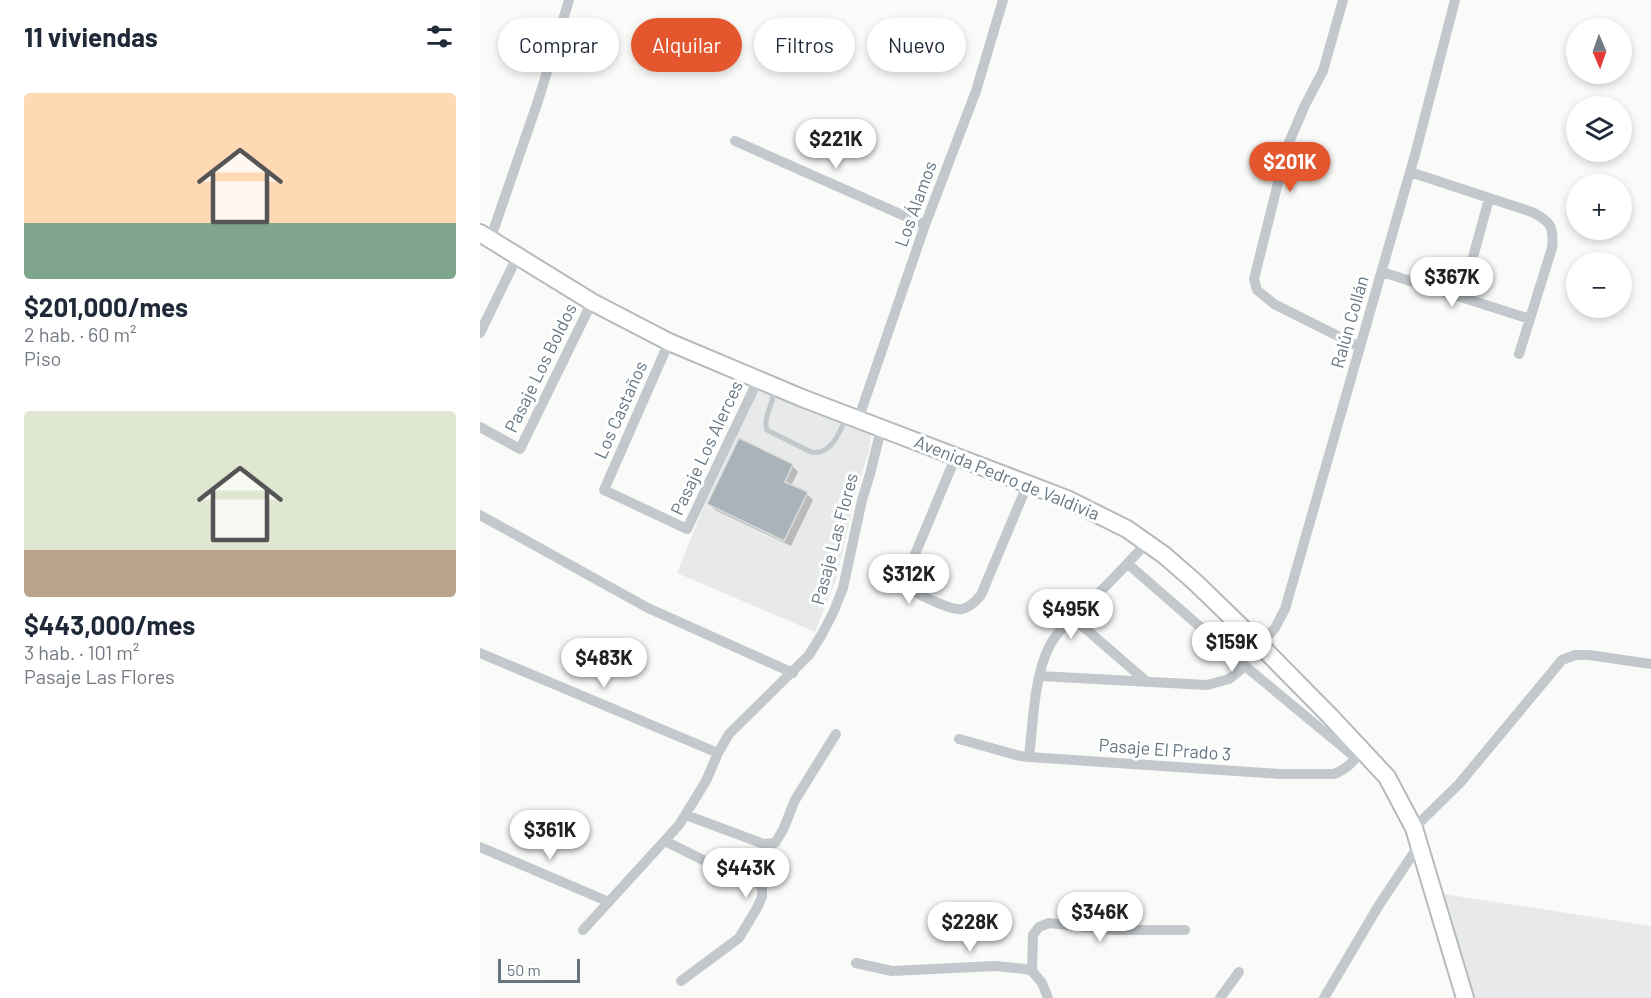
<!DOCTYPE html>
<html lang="es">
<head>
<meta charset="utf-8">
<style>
	body { margin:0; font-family:Barlow,sans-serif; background:#f2f2f3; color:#1f2937; height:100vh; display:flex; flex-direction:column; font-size:22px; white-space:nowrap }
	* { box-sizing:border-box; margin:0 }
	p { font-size:20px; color:#747a83 }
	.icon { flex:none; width:33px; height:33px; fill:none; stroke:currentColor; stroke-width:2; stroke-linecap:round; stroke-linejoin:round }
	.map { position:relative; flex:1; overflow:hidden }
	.panel { display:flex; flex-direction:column; background:#fff; width:480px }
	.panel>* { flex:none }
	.hud { position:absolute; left:18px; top:18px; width:570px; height:54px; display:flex; gap:12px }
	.needle { width:39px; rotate:178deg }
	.buttons { position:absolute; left:1086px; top:18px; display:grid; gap:12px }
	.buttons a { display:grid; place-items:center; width:66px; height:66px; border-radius:50%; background:#fff; box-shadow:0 3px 9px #0003; font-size:30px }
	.scale { position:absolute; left:18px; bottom:15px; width:82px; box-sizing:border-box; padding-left:6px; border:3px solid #657683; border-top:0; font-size:16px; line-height:21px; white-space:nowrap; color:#657683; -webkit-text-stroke:4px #fff; paint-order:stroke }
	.price { position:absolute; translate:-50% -51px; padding:0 14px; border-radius:21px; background:#fff; color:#222; font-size:20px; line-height:39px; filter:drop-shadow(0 2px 3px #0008) }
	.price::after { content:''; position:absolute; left:50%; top:36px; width:18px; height:14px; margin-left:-9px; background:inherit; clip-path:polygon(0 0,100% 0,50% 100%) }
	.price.active { background:#e4572e; color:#fff }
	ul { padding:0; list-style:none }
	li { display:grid; align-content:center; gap:12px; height:318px; padding:0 24px }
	li span { display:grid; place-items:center; height:186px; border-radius:6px; color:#555 }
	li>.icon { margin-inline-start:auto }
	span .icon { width:108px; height:108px; fill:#fffc; stroke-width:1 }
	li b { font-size:26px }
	h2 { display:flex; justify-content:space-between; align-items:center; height:72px; padding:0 24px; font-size:26px }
	.chip { padding:0 21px; border-radius:27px; background:#fff; box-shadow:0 3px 9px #0003; font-size:21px; line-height:54px }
	.chip.active { background:#e4572e; color:#fff }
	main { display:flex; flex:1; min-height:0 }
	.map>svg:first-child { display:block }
</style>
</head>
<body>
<main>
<section class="panel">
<h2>11 viviendas<svg class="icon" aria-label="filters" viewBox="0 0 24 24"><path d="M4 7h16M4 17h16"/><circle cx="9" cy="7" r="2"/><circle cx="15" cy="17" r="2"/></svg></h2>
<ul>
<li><span style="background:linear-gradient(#ffd9b3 70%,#7fa58c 0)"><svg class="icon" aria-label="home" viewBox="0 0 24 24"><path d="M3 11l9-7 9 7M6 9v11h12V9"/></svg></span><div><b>$201,000/mes</b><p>2 hab. · 60 m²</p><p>Piso</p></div></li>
<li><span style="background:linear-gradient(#dfe7d0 75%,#b9a48a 0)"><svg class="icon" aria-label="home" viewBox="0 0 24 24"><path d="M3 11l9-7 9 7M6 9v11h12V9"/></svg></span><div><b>$443,000/mes</b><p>3 hab. · 101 m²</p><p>Pasaje Las Flores</p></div></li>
</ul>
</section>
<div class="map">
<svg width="1171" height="998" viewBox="0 0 1171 998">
	<rect width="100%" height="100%" fill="#fafaf8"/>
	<!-- built -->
	<path fill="#e8e9e9" d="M279,390L391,435L390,447L375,497L356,580L335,632L197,573L221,513Z
		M964,894L1171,926V998H994Z"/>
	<!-- shadow -->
	<path fill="#0003" d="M312,465L318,472L311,486L327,494L333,500L311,546L235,510L229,504Z"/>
	<!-- building -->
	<path fill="#aab3b9" stroke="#dcdcda" stroke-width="1.5" d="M259,438L313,464L305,482L328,492L304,541L227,504Z"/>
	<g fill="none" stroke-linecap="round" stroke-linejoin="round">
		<!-- primary casing -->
		<g stroke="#b5babe" stroke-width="20">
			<path id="primary" d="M0,233L112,302L189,342L322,398L587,499L647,529L684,555L715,582L780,645L850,716L907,777L934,828L985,998"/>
		</g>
		<!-- lane -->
		<path stroke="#c3c8cc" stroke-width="5" d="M293,390C295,404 282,416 287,430L331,452C351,456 360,432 366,417"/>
		<!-- street -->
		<path stroke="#c3c8cc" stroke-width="10" d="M863,0L843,71L825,105L807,147L774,279L777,290L794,304L880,347
			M255,141L445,225
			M930,172L1052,212C1071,222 1074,226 1072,248L1039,354
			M10,240L58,101L89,0
			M902,272L1050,319
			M982,297L1009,199
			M0,333L37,257
			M189,342L124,490L207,529L278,380
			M378,420L445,225L496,91L523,0
			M0,427L40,449L112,302
			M476,456L431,564L426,582L429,589L432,591C444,596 470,611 482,609C489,608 496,601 501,595L548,483
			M0,515L168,608L313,673
			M648,564L765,666L876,758
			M593,618L666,681
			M780,645L795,628L805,609L936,151L975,0
			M0,653L238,753
			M560,676L727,685L749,679L765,666
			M479,739L540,756L549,757L800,774H854C867,769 874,761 882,750
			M549,757C553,723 554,675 570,645C579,629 594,617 607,605C628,584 648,564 667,542
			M206,815L284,844L295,843L303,830L315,800L356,734
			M934,828L979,784L1082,660L1095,655H1109L1171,664
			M185,841L247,872L277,882L282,887V897L277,908L259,938L201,981
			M0,847L129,902
			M103,930L199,825L226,781L238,753L249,734L329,655L342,634L353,613L363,588L382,500L390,474L401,429
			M376,963L412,971L515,966L545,969L552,971L562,983L568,998
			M552,971L553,935L559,927L569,923L633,930H705
			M740,998L759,972
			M844,998L899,905L939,845"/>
		<!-- primary -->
		<use href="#primary" stroke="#fff" stroke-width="16"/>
	</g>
	<g text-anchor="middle" stroke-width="6" stroke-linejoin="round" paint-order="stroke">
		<!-- street labels -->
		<g font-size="18" fill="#657683" stroke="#fff">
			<text transform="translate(436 204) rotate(-70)" y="6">Los Álamos</text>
			<text transform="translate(870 322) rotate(-74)" y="6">Ralún Collán</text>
			<text transform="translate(61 368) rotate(-64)" y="6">Pasaje Los Boldos</text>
			<text transform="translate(141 410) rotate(-66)" y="6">Los Castaños</text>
			<text transform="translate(227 448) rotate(-65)" y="6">Pasaje Los Alerces</text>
			<text transform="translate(527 478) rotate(22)" y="6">Avenida Pedro de Valdivia</text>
			<text transform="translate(355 539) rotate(-75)" y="6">Pasaje Las Flores</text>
			<text transform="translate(685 750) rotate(4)" y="6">Pasaje El Prado 3</text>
		</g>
	</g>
</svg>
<div class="buttons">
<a><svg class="needle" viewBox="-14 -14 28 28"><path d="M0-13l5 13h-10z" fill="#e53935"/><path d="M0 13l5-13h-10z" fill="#747a83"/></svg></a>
<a><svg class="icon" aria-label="layers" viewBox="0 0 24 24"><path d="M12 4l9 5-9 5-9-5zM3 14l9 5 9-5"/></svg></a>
<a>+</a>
<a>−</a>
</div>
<div class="scale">50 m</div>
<b class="price" style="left:356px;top:170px">$221K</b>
<b class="price active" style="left:810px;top:193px">$201K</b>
<b class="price" style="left:972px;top:308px">$367K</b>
<b class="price" style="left:429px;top:605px">$312K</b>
<b class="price" style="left:591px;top:640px">$495K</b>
<b class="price" style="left:752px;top:673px">$159K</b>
<b class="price" style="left:124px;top:689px">$483K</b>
<b class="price" style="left:70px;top:861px">$361K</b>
<b class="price" style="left:266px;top:899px">$443K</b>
<b class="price" style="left:620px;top:943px">$346K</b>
<b class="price" style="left:490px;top:953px">$228K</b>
<div class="hud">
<a class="chip">Comprar</a>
<a class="chip active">Alquilar</a>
<a class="chip">Filtros</a>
<a class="chip">Nuevo</a>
</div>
</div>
</main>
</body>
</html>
